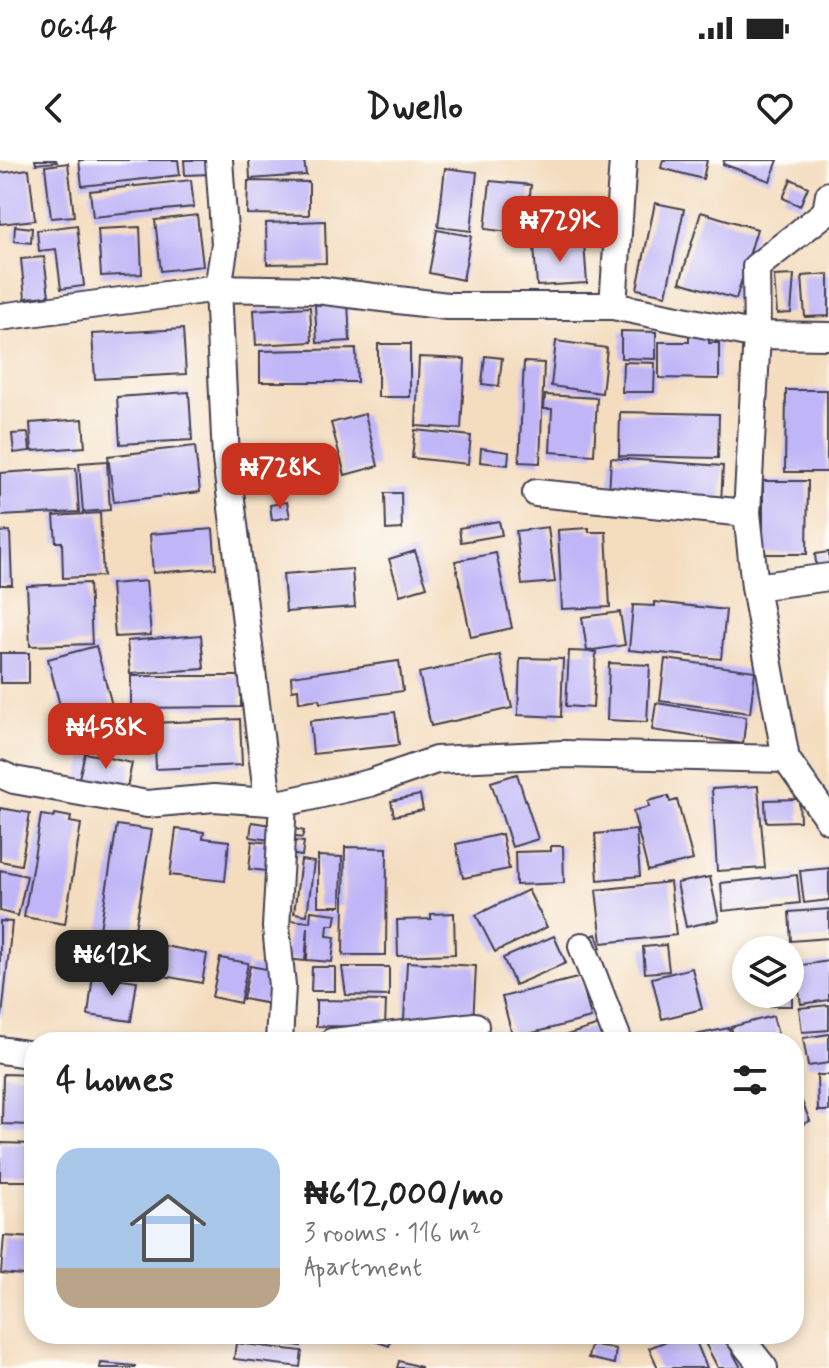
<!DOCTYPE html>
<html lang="en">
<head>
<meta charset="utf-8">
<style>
	body { margin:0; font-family:Mynerve,sans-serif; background:#f2f2f2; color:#222; height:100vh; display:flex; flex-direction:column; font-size:30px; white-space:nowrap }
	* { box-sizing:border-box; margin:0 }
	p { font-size:26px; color:#767676 }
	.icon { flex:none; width:44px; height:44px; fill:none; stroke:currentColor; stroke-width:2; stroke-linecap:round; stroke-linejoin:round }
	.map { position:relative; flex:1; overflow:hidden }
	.details { position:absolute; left:24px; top:872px; width:780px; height:312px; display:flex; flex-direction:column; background:#fff; border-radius:32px; box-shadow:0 4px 12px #0003 }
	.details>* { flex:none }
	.tools { position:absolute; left:732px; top:776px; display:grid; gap:16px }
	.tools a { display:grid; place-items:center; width:72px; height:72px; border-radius:50%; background:#fff; box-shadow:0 4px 12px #0003; font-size:40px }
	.price { position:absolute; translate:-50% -68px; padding:0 18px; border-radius:16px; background:#c8321e; color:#fff; font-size:26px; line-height:52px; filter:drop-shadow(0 2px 4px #0008) }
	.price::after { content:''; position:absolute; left:50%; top:48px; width:24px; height:18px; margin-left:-12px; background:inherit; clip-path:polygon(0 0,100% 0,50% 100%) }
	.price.current { background:#222; color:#fff }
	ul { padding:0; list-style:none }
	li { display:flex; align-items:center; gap:24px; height:200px; padding:0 32px }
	li span { display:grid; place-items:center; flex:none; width:224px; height:160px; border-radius:24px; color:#555 }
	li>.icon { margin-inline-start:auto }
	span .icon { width:96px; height:96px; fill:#fffc; stroke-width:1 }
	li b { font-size:34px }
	h2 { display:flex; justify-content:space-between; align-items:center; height:96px; padding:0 32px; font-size:34px }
	.status { display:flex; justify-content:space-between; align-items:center; height:56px; padding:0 40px; background:#fff; direction:ltr }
	.status svg { height:22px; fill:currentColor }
	header { display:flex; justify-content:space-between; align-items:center; height:104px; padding:0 32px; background:#fff; font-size:36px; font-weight:700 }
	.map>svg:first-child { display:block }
</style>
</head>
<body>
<div class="status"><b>06:44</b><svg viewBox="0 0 49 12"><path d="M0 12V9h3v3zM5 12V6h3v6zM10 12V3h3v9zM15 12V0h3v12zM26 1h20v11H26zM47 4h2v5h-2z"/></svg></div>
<header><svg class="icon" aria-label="back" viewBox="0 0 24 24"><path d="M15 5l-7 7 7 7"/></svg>Dwello<svg class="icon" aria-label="heart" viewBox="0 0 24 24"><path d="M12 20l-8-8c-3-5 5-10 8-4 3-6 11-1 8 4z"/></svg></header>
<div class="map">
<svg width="829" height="1208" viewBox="0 0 829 1208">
	<rect width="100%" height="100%" fill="#fdfcf7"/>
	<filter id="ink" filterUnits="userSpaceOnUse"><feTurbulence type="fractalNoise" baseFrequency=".0125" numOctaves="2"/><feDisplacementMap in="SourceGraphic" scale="16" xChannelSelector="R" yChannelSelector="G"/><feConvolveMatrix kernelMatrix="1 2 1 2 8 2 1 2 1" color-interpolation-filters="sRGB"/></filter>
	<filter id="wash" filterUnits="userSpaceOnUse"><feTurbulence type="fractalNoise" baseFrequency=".006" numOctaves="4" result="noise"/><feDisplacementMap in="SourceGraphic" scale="32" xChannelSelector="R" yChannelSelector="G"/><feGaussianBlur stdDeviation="1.8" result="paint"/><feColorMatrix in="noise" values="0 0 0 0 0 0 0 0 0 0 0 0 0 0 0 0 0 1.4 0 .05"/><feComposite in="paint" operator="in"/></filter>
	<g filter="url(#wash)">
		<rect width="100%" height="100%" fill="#f4ddbf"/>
		<g id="blocks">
			<!-- building -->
			<path fill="#bfb5f7" d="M35,0H56L57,2L36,4Z
				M79,0H178L180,15L82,26Z
				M184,0H210L211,14L185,15Z
				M249,0H304L306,15L250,19Z
				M663,0H707L703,19L661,8Z
				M724,0H778L770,21L723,4Z
				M68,3L74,56L51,58L45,6Z
				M445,8L477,12L471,71L438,67Z
				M29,9L35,60L0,64V13Z
				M791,19L808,27L800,46L783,38Z
				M191,20L194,47L93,57L90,31Z
				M248,21L309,22V55L247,54Z
				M490,21L531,25L526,74L485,69Z
				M655,43L684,49L666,135L637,129Z
				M701,52L757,69L736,139L680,122Z
				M197,55L203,106L161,111L155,60Z
				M325,61L326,103L267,104L266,63Z
				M77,65L84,126L61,129L56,89L39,91L37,70Z
				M15,66L32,68L31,83L14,81Z
				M140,67L142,114L101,116L98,69Z
				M437,70L471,76L463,120L429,113Z
				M584,83L587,123L537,126L534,86Z
				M44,97L49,136L25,138L21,99Z
				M829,114V156L805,157L802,116Z
				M794,115L791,153L777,154L774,116Z
				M348,143L350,181L317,183L315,145Z
				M310,147L312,182L256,185L254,150Z
				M183,169L186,214L95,219L92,174Z
				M621,171L656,172V199L621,198Z
				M689,175L709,176V183H719V219L659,218V182H689Z
				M556,181L607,188L602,233L551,226Z
				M378,184H410V237H378Z
				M356,189L357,222H260V191Z
				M485,196L502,198L499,226L482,224Z
				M419,197L465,199L461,269L416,266Z
				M524,202L544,203L540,303L519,302Z
				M623,202L655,203L654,232H622Z
				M786,230H827V312H785Z
				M189,232L192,280L120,284L117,237Z
				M545,235L597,238L594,295L550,292L552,249H544Z
				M620,252L719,254L718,298L619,296Z
				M365,254L378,306L345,315L331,263Z
				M83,259L85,287L32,291L30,263Z
				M415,270L471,276L468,304L412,298Z
				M28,273L30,291L14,293L12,274Z
				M195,286L200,332L114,342L108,296Z
				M481,288L509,292L508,305L480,302Z
				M611,298L723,306L721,343L609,335Z
				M107,301L110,350L83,352L79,303Z
				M76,308L79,352L0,356V313Z
				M763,321H808L807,394H763Z
				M385,333H401L402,369L386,370Z
				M287,342L290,357L272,360L270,345Z
				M100,353L103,416L63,418L62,382H56L54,356Z
				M499,361L502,375L461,382L459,368Z
				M548,367L555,422L522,425L516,371Z
				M589,368V372H606L610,447L562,449L558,370Z
				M213,369L216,408L153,413L150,374Z
				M10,371L12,425H0V372Z
				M415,391L427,427L400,435L389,399Z
				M829,392V412L817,413L815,394Z
				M496,393L512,468L471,477L455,401Z
				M352,409L355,447L286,452L283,414Z
				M146,421L151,475L115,477L111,424Z
				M89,423L92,484L30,486L27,426Z
				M655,442L726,450L721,499L629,490L633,445L655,446Z
				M620,452L625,485L587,491L582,457Z
				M201,475L204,509L130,514L127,481Z
				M96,486L116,560L67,573L48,499Z
				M569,491L596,492L593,548L566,546Z
				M0,493H29V523H0Z
				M500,495L512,548L431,566L419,513Z
				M520,498L563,499L561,557L518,555Z
				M665,499L755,511L750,553L660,541Z
				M399,501L403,531L320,543L319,539L299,542L298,529L292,530L291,516Z
				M609,503L650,505L647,562L607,560Z
				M131,516H241V547L131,548Z
				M656,543L746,557L743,584L652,570Z
				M395,552L399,585L313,594L310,561Z
				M240,559L242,605L156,609L154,563Z
				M85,593L132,603L127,628L79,618Z
				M517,614L538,679L512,687L491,622Z
				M758,626L765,708L717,711L712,629Z
				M420,635L423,650L394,656L391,641Z
				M668,636L670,642L677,640L693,700L648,711L633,651L649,647L648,641Z
				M799,639L800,661L766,662L765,640Z
				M0,648L30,653L21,705L0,701Z
				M55,654L71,657L70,662L81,664L65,764L24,757L41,655L54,657Z
				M252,662L272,665L270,680L250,677Z
				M117,665L152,670L134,775L100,769Z
				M286,667L304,671L302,678L284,675Z
				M176,669L204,672L203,678L229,681L225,721L170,715Z
				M636,670L640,716L598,720L595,674Z
				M502,674L509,709L463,718L456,684Z
				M283,680L304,682L302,696L282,693Z
				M252,681L278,684L275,712L249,709Z
				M551,686H563L564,723L516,725L515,692L551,691Z
				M345,687L387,688L386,795H343Z
				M318,696L342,697L341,746H318Z
				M301,700L314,702L307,755L294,753Z
				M829,708V740L804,743L800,711Z
				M0,710L27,716L18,756L0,751Z
				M797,715L800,743L723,751L721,723Z
				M710,717L719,760L686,767L677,723Z
				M670,722L676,775L602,783L596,730Z
				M528,730L547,767L495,792L476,755Z
				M829,749V778L791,781L789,752Z
				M311,751L337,754L335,765H328L327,776L335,777L332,802L307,800L308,767L305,801L286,799L289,760L310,762Z
				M454,753L455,794L398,796L397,760L431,759V754Z
				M0,761L12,762L2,856H0Z
				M93,772L136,779L130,814L88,807Z
				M596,774L601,788L589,793L583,780Z
				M554,776L566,803L515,825L503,798Z
				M159,785L207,794L202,823L153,814Z
				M666,785L669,811L645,813L643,787Z
				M220,798L248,803L240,843L212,837Z
				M829,801V840L801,844L795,806Z
				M407,802L476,806L473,864L404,860Z
				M250,806L277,811L270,844L243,839Z
				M312,807H335V831H311Z
				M342,807H389V836L346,835Z
				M692,808L702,849L662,859L652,818Z
				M93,815L137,821L131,861L88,855Z
				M581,817L591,858L513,878L502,837Z
				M769,834H792V846H769Z
				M316,840L386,841L385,867L316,866Z
				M829,845V870L802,872L799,848Z
				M773,856L780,882H735L731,867Z
				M599,865L605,882H547V881Z
				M729,868L732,882H686L685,877Z
				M829,874V903L808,906L803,878Z
				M3,914L32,915L31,965L2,964Z
				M817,915H829V951H818Z
				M798,932L810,961L794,968V934Z
				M0,983L34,984V1021H0Z
				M4,1076L34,1078V1116L1,1113Z
				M238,1174H255V1182L237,1180Z
				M258,1174H303L301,1186L257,1179Z
				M354,1174H393L389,1186Z
				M684,1174H693L707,1208H658L649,1188Z
				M711,1174H723L741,1208H718L703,1179Z
				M236,1183L302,1191L300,1207L234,1199Z
				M591,1184L616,1189L614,1204L588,1198Z
				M399,1201L421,1207V1208H397Z
				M101,1203L135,1206V1208H100Z"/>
		</g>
	</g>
	<g filter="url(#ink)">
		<use href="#blocks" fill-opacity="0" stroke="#423e4f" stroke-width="2"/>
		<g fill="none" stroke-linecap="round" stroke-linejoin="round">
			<!-- street casing -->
			<g stroke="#423e4f" stroke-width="30">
				<path id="street" d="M219,0L225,84L218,128L226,299L268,641
					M829,35L826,52L756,107L757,175L747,353L755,427L786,599L829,660
					M613,146L623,0
					M0,157L218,128L317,130L447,146H613L757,175L829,176
					M536,333L747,353
					M755,427L829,417
					M0,614L14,620L147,644L214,638L283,643L370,623L436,600L563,594L786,599
					M582,786L619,882
					M279,882L282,826L276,767L283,643
					M332,882L475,866
					M0,890L34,895
					M737,1174L764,1208"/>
			</g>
			<!-- street -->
			<use href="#street" stroke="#fff" stroke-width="26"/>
		</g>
	</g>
</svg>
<div class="tools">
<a><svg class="icon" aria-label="layers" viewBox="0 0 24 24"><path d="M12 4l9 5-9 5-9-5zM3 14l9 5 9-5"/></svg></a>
</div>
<b class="price" style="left:560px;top:104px">₦729K</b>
<b class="price" style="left:280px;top:351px">₦728K</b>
<b class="price" style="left:106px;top:611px">₦458K</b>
<b class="price current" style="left:112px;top:838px">₦612K</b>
<section class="details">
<h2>4 homes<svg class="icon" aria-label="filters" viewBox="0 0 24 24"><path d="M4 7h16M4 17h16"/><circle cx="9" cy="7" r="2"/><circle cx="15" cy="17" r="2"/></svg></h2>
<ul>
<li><span style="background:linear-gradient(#a9c7e8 75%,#b9a48a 0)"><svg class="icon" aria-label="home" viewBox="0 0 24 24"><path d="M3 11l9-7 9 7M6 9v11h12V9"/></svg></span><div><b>₦612,000/mo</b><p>3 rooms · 116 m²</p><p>Apartment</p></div></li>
</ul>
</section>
</div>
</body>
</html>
